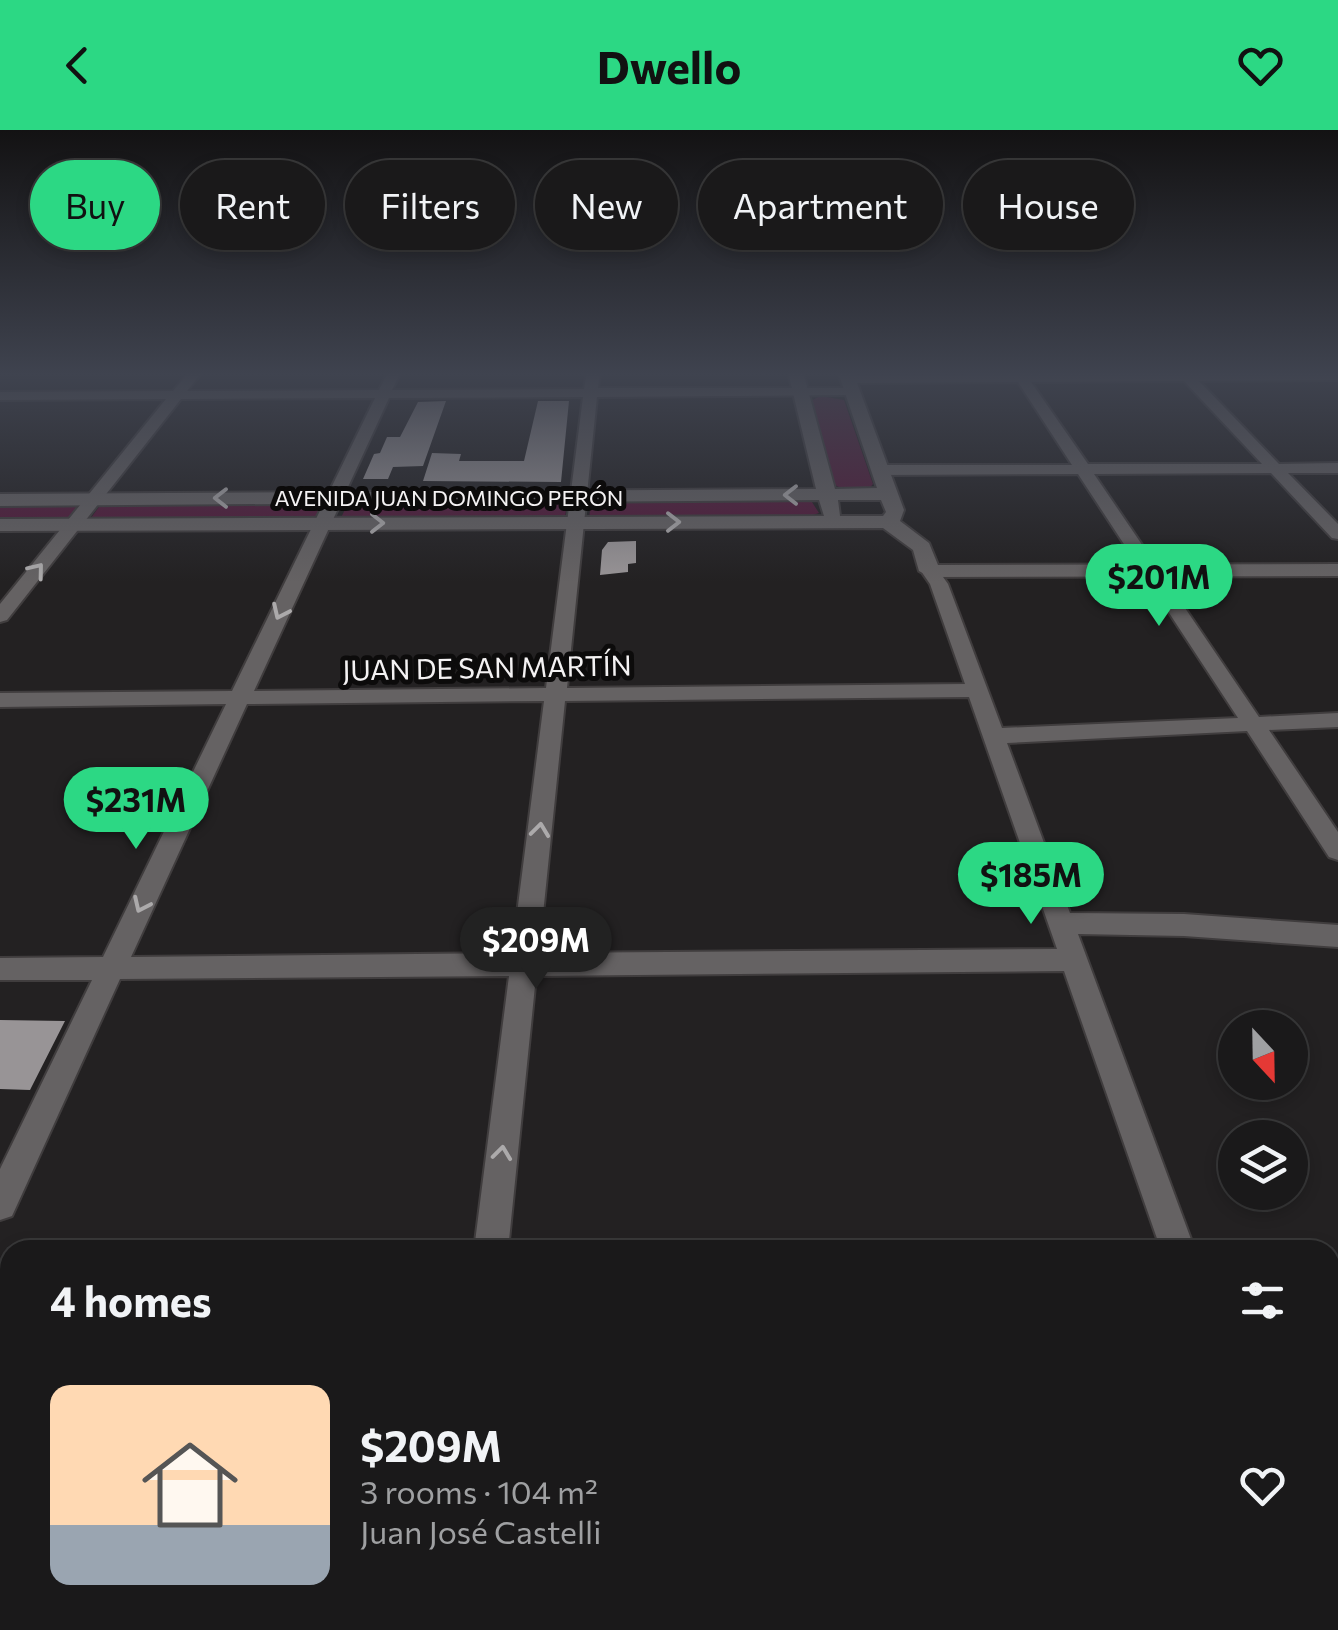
<!DOCTYPE html>
<html lang="en">
<head>
<meta charset="utf-8">
<style>
	body { margin:0; font-family:Commissioner,sans-serif; background:#272627; color:#f1f3f6; height:100vh; display:flex; flex-direction:column; font-size:38px; white-space:nowrap }
	* { box-sizing:border-box; margin:0 }
	p { font-size:32px; color:#9fa0a2 }
	.icon { flex:none; width:55px; height:55px; fill:none; stroke:currentColor; stroke-width:2; stroke-linecap:round; stroke-linejoin:round }
	.map { position:relative; flex:1; overflow:hidden }
	.drawer { position:absolute; left:0px; top:1110px; width:1340px; height:390px; display:flex; flex-direction:column; background:#1a191a; border-radius:30px 30px 0 0; box-shadow:0 5px 15px #0003,0 0 0 2px #383839 }
	.drawer>* { flex:none }
	.hud { position:absolute; left:30px; top:30px; width:1280px; height:90px; display:flex; gap:20px }
	.needle { width:65px; rotate:158deg }
	.fabs { position:absolute; left:1218px; top:880px; display:grid; gap:20px }
	.fabs a { display:grid; place-items:center; width:90px; height:90px; border-radius:50%; background:#1a191a; box-shadow:0 5px 15px #0003,0 0 0 2px #383839; font-size:50px }
	.price { position:absolute; translate:-50% -85px; padding:0 22px; border-radius:35px; background:#2cd884; color:#111; font-size:32px; line-height:65px; filter:drop-shadow(0 2px 5px #0008) }
	.price::after { content:''; position:absolute; left:50%; top:60px; width:30px; height:22px; margin-left:-15px; background:inherit; clip-path:polygon(0 0,100% 0,50% 100%) }
	.price.current { background:#222; color:#fff }
	ul { padding:0; list-style:none }
	li { display:flex; align-items:center; gap:30px; height:250px; padding:0 50px }
	li+li { border-top:2px solid #383839 }
	li span { display:grid; place-items:center; flex:none; width:280px; height:200px; border-radius:20px; color:#555 }
	li>.icon { margin-inline-start:auto }
	span .icon { width:120px; height:120px; fill:#fffc; stroke-width:1 }
	li b { font-size:42px }
	h2 { display:flex; justify-content:space-between; align-items:center; height:120px; padding:0 50px; font-size:42px }
	.tag { padding:0 35px; border-radius:45px; background:#1a191a; box-shadow:0 5px 15px #0003,0 0 0 2px #383839; font-size:35px; line-height:90px }
	.tag.current { background:#2cd884; color:#111 }
	header { display:flex; justify-content:space-between; align-items:center; height:130px; padding:0 50px; background:#2cd884; color:#111; font-size:45px; font-weight:700 }
	.map>svg:first-child { display:block }
</style>
</head>
<body>
<header><svg class="icon" aria-label="back" viewBox="0 0 24 24"><path d="M15 5l-7 7 7 7"/></svg>Dwello<svg class="icon" aria-label="heart" viewBox="0 0 24 24"><path d="M12 20l-8-8c-3-5 5-10 8-4 3-6 11-1 8 4z"/></svg></header>
<div class="map">
<svg width="1338" height="1500" viewBox="0 0 1338 1500">
	<rect width="100%" height="100%" fill="#232122"/>
	<!-- green -->
	<path fill="#531a3a" d="M820,266L844,270L873,354L868,360L846,361L835,355L811,271Z
		M810,369L819,383L810,386L589,389L591,372Z
		M567,371L565,388L340,390L348,373Z
		M326,372L318,389L88,392L101,374Z
		M80,373L66,391H0V374Z"/>
	<!-- building -->
	<path fill="#989496" d="M446,271L423,336L393,337L388,349H363L374,324L380,323L387,307H400L418,272Z
		M538,271H569L561,352L423,351L432,323L461,324L459,331H524Z
		M636,411V433L628,434V442L600,445L602,420L608,412Z
		M0,890L65,891L30,960L0,959Z"/>
	<g fill="none" stroke-linecap="round" stroke-linejoin="round">
		<!-- street casing -->
		<g stroke="#403d3e" stroke-width="4">
			<path id="street" d="M189,242H202L187,261L379,260L388,242H401L392,260L584,259L587,242H600L598,258H857V264L852,265L597,267L567,558L965,554L930,454L921,441L930,436L936,437L948,454L1002,598L1238,588L1078,344L880,345L872,340L880,335H1072L1018,252L848,253L843,252V246L1338,242V250L1199,251L1279,334L1338,333V343H1288L1338,394V409L1332,408L1271,343L1094,344L1259,587L1338,583V597L1269,600L1338,702V730L1329,727L1247,601L1007,613L1070,783L1184,784L1338,795V817L1184,806L1078,804L1195,1120H1161L1064,841L536,846L508,1120H474L509,846L120,849L12,1086L0,1090V1039L92,850H0V828L103,827L226,574L0,577V563L232,561L375,268L181,269L7,490L0,492V474L166,269L0,270V262L173,261ZM1184,251L1262,334H1088L1031,252ZM583,267L546,558L254,561L389,268ZM969,567L1057,819L539,823L565,571ZM544,571L512,823L131,827L247,574Z
				M0,1293H10V1331H0Z
				M1330,1329H1338V1369H1330Z
				M1330,1477L1338,1500H1297L1293,1490H1330Z
				M427,1490H469L468,1500H426Z"/>
		</g>
		<!-- secondary casing -->
		<g stroke="#403d3e" stroke-width="4">
			<path id="secondary" d="M788,242H803L835,359L877,358L838,242H853L904,380L900,391L929,413L938,435L1338,434V446L930,447L919,441L913,420L883,398L0,401V389L824,386L819,370L0,376V364L816,359ZM838,370H881L886,382L883,386H840Z"/>
		</g>
		<!-- street -->
		<use href="#street" fill="#656263" fill-rule="evenodd"/>
		<!-- secondary -->
		<use href="#secondary" fill="#656263" fill-rule="evenodd"/>
	</g>
	<!-- one-way arrows -->
	<defs><path id="oneway-chevron" d="M-2-3.5L2.5 0L-2 3.5" fill="none" stroke-width="1.6" stroke-linecap="round" stroke-linejoin="round" transform="scale(2.5)"/></defs>
	<g stroke="#acaaab">
		<use href="#oneway-chevron" transform="translate(791 365) rotate(180)"/>
		<use href="#oneway-chevron" transform="translate(221 368) rotate(180)"/>
		<use href="#oneway-chevron" transform="translate(673 392)"/>
		<use href="#oneway-chevron" transform="translate(377 393)"/>
		<use href="#oneway-chevron" transform="translate(37 440) rotate(-51)"/>
		<use href="#oneway-chevron" transform="translate(280 482) rotate(115)"/>
		<use href="#oneway-chevron" transform="translate(540 700) rotate(-83)"/>
		<use href="#oneway-chevron" transform="translate(141 775) rotate(115)"/>
		<use href="#oneway-chevron" transform="translate(502 1023) rotate(-83)"/>
	</g>
	<!-- sky -->
	<linearGradient id="sky" x2="0" y2="1"><stop stop-color="#131213"/><stop offset="0.54" stop-color="#3f434f"/><stop offset="1" stop-color="#3f434f" stop-opacity="0"/></linearGradient>
	<rect width="1338" height="452" fill="url(#sky)"/>
	<g text-anchor="middle" stroke-width="10" stroke-linejoin="round" paint-order="stroke">
		<!-- far-street labels -->
		<g font-size="22" fill="#f4f2f3" stroke="#0c0b0b">
			<text x="449" y="376">AVENIDA JUAN DOMINGO PERÓN</text>
		</g>
		<!-- street labels -->
		<g font-size="28" fill="#f4f2f3" stroke="#0c0b0b">
			<text transform="translate(487 538) rotate(-1)" y="10">JUAN DE SAN MARTÍN</text>
		</g>
	</g>
</svg>
<div class="fabs">
<a><svg class="needle" viewBox="-14 -14 28 28"><path d="M0-13l5 13h-10z" fill="#e53935"/><path d="M0 13l5-13h-10z" fill="#9fa0a2"/></svg></a>
<a><svg class="icon" aria-label="layers" viewBox="0 0 24 24"><path d="M12 4l9 5-9 5-9-5zM3 14l9 5 9-5"/></svg></a>
</div>
<b class="price" style="left:1159px;top:499px">$201M</b>
<b class="price" style="left:136px;top:722px">$231M</b>
<b class="price" style="left:1031px;top:797px">$185M</b>
<b class="price current" style="left:536px;top:862px">$209M</b>
<div class="hud">
<a class="tag current">Buy</a>
<a class="tag">Rent</a>
<a class="tag">Filters</a>
<a class="tag">New</a>
<a class="tag">Apartment</a>
<a class="tag">House</a>
</div>
<section class="drawer">
<h2>4 homes<svg class="icon" aria-label="filters" viewBox="0 0 24 24"><path d="M4 7h16M4 17h16"/><circle cx="9" cy="7" r="2"/><circle cx="15" cy="17" r="2"/></svg></h2>
<ul>
<li><span style="background:linear-gradient(#ffd9b3 70%,#9aa5b1 0)"><svg class="icon" aria-label="home" viewBox="0 0 24 24"><path d="M3 11l9-7 9 7M6 9v11h12V9"/></svg></span><div><b>$209M</b><p>3 rooms · 104 m²</p><p>Juan José Castelli</p></div><svg class="icon" aria-label="heart" viewBox="0 0 24 24"><path d="M12 20l-8-8c-3-5 5-10 8-4 3-6 11-1 8 4z"/></svg></li>
</ul>
</section>
</div>
</body>
</html>
